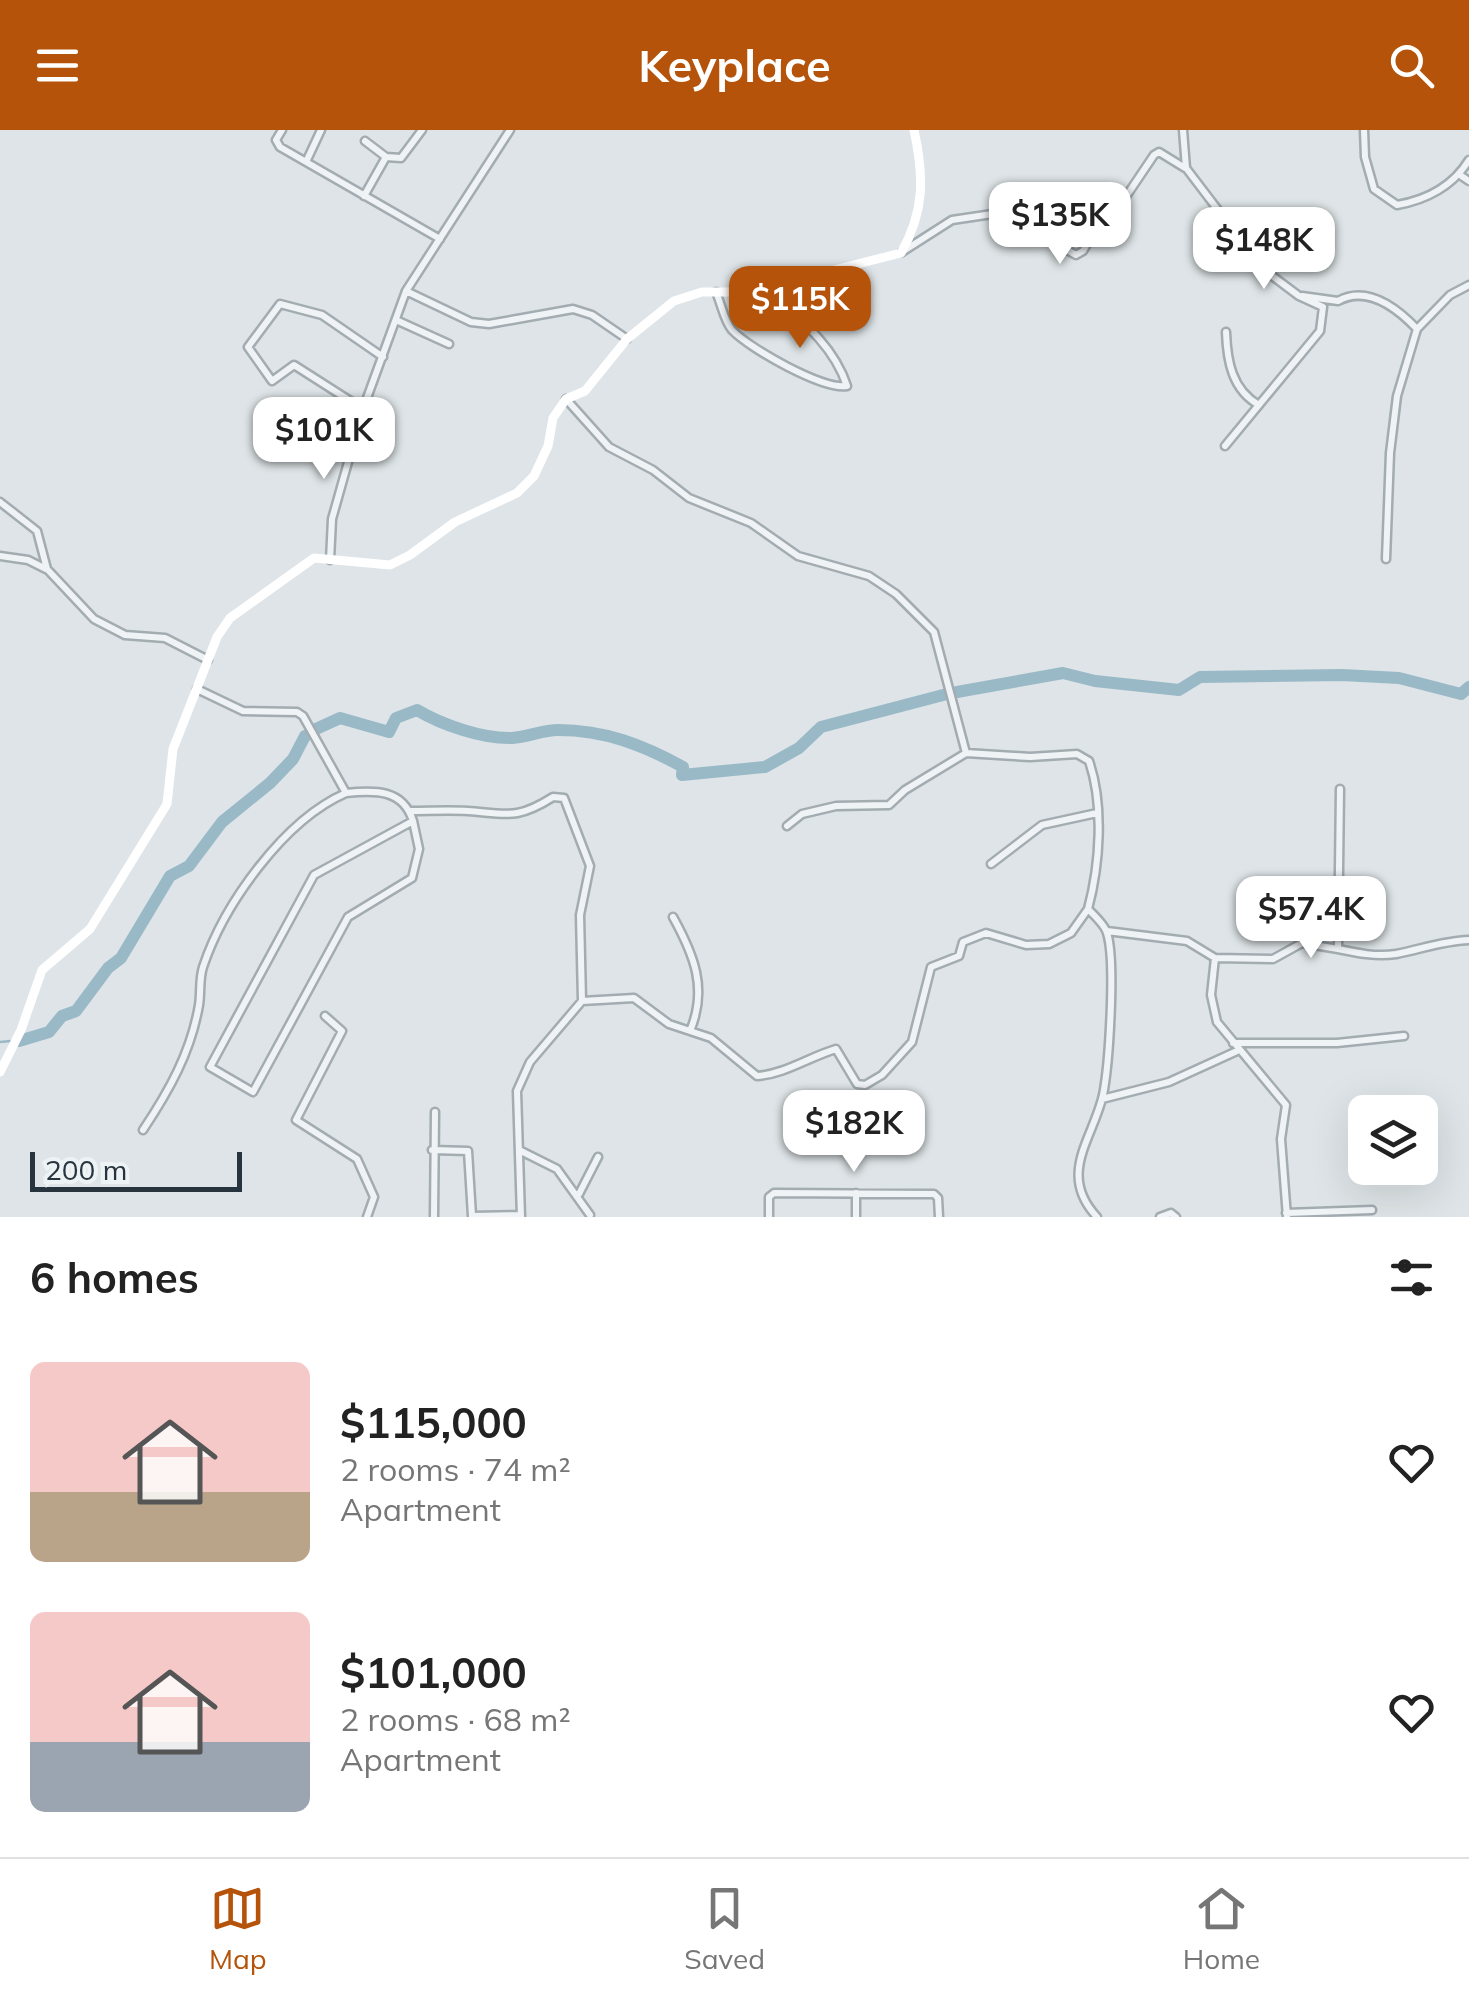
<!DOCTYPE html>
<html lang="en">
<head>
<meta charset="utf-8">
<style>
	body { margin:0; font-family:Mulish,sans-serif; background:#f2f2f2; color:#222; height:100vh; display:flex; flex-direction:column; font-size:38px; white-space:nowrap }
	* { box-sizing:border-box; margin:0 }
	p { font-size:32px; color:#767676 }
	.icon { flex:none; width:55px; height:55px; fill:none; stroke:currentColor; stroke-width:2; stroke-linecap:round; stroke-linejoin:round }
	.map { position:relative; height:1087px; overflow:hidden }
	.details { display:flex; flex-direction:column; background:#fff; flex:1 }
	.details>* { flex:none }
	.controls { position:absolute; left:1348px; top:965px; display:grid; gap:20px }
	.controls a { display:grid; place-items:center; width:90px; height:90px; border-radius:15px; background:#fff; box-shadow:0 10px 40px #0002; font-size:50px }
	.scale { position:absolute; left:30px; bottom:25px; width:212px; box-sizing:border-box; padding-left:10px; border:5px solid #27343e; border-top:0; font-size:28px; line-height:35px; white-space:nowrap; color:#27343e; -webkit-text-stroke:8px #edf2f5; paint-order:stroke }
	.price { position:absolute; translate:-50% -85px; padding:0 22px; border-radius:20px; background:#fff; color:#222; font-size:32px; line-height:65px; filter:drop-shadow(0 2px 5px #0008) }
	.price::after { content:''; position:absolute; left:50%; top:60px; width:30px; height:22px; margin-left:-15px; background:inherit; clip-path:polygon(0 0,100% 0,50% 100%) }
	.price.selected { background:#b45309; color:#fff }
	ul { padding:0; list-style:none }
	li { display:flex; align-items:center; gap:30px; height:250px; padding:0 30px }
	li span { display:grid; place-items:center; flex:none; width:280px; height:200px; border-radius:15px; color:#555 }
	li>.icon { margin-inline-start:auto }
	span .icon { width:120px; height:120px; fill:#fffc; stroke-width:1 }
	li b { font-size:42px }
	h2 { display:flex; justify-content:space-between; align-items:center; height:120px; padding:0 30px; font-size:42px }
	header { display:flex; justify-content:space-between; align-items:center; height:130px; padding:0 30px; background:#b45309; color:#fff; font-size:45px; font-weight:700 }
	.tab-bar { display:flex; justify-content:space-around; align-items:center; height:140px; border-top:2px solid #e0e0e0; background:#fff; font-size:28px; color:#767676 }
	.tab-bar a { display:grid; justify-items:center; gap:5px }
	.tab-bar .selected { color:#b45309 }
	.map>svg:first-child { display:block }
</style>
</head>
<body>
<header><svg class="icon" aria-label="menu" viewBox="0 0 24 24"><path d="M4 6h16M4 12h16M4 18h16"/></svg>Keyplace<svg class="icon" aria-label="search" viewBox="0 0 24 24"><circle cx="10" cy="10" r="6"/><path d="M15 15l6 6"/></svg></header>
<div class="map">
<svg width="1469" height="1087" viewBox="0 0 1469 1087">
	<rect width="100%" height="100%" fill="#dee4e7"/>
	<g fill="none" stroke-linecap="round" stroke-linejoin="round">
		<!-- stream -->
		<path stroke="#99b9c7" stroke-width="2.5" d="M0,912L11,911"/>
		<!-- river -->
		<path stroke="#99b9c7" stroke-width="12" d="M957,562L1063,543L1095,551L1179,560L1200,547L1342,545L1399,548L1461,564L1469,557
			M316,599L340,588L389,602L396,588L417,580C442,595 483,609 512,608C528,607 543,600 558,600C605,600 643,615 683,637L682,645L765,637L799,618L821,597L947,564
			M19,911L49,902L62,886L76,881L108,838L121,828L170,746L189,736L222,692L270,653L293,629L305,606"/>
		<!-- street casing -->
		<g stroke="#a3acb1" stroke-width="11">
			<path id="street" d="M282,0L276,10L280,17L440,109
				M1183,0L1186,38L1263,139L1299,166L1323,177L1320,201L1225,316
				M1364,0L1365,27L1374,59L1397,75C1426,70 1453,56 1469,30
				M386,27L401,28L422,0
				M306,32L321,0
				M1460,45L1469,51
				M364,66L386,27L365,11
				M902,122L952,90L999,83L1076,125L1083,121L1111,74H1121L1154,25L1159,22L1185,38
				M406,161L471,192L489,194L573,179L592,185L627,209
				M716,162C721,173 724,191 732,200C750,219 823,260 847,256C833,213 798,188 764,158
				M1302,166L1338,171C1367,155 1396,177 1417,199
				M396,190L449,214
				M1226,202C1227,231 1232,260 1259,275
				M566,269L609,317L653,340L689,368L751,393L798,426L869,446L896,464L934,502L966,623L1030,627L1077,624L1089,631C1104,675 1100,734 1088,779C1094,785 1105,795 1107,803C1116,831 1109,935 1103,965C1093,1009 1057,1044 1097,1087
				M363,279L294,235L272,251L248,217L280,174L322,185L383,227
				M0,372L37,401L47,439L94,489L125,505L165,508L208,530
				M0,426L28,430L46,439
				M1386,429L1390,323L1397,266L1417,199L1450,165L1469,155
				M330,430L332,389L363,279L406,161L510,0
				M197,559L243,581L297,582L303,586L346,663C375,660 403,659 413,691L314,745L210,937L253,962L348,787L412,748L419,719L413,691
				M410,681C429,681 448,680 468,681C507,684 517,690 553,667L564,668L590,736L580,785L582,871L530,932L517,961L521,1087
				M787,696L802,684L836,676L889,675L905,660L966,623
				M991,734L1042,695L1097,683
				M673,787C694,825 708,859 690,901
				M1107,801L1187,811L1215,828L1273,829L1302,813L1338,819L1340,659
				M1338,819C1357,823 1376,827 1396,824C1422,819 1442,811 1469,810
				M1215,828L1211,865L1217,892L1286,975L1281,1009L1287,1087
				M582,871L634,868L669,894L711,908L757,946C785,944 809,927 836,919L857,954L865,955L882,945L912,912L931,837L959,826L963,812L986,803L1026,815L1049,814L1071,803L1088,779
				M325,886L342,901L296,990L357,1029L374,1067L367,1087
				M1233,913H1337L1404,906
				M1102,969L1169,952L1237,921
				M143,1000C169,961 191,922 199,875C201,863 199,849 203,837C224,774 284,690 346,663
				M432,1020L468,1021L472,1086L521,1085
				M521,1021L557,1039L590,1085
				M579,1064L598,1027
				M1286,1083L1372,1080
				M434,1087L435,982
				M769,1087V1067L774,1063L934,1064L938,1068L939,1087
				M856,1087V1063
				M1160,1087L1171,1083L1176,1087"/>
		</g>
		<!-- street -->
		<use href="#street" stroke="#f0f3f6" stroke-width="6"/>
		<!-- secondary -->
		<path stroke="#fff" stroke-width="9" d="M0,942L21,900L42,840L90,799L167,674L173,619L217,507L230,488L314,428L390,435L410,425L455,392L517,363L534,346L548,316L553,288L566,269L585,261L627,209L674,171L702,162H741L775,155L901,123C925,81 924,46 914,0"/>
	</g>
</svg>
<div class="controls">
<a><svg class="icon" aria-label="layers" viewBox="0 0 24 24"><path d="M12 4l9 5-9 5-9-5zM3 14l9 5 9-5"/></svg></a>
</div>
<div class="scale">200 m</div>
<b class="price" style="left:1060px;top:137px">$135K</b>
<b class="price" style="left:1264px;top:162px">$148K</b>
<b class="price selected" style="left:800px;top:221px">$115K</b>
<b class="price" style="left:324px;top:352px">$101K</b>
<b class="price" style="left:1311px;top:831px">$57.4K</b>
<b class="price" style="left:854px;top:1045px">$182K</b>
</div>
<section class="details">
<h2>6 homes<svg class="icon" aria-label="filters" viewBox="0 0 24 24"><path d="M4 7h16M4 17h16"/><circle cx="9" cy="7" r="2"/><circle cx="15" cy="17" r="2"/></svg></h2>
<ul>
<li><span style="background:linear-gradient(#f6c9c9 65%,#b9a48a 0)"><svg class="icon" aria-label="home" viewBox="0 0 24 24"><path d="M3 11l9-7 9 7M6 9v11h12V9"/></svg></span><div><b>$115,000</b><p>2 rooms · 74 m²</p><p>Apartment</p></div><svg class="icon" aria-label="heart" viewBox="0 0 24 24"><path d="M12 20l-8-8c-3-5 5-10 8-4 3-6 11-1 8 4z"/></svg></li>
<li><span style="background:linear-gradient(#f6c9c9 65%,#9aa5b1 0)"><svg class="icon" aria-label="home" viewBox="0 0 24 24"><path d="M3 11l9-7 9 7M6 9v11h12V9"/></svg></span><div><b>$101,000</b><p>2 rooms · 68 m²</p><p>Apartment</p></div><svg class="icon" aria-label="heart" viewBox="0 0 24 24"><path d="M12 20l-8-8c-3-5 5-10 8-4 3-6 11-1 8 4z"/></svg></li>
</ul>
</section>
<nav class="tab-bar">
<a class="selected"><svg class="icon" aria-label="map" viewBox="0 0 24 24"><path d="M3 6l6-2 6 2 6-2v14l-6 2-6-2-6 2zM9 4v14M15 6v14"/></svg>Map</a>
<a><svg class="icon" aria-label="saved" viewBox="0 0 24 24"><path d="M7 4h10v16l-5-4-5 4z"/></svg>Saved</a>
<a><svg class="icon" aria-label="home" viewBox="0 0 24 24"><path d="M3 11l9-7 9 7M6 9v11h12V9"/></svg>Home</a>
</nav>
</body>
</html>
